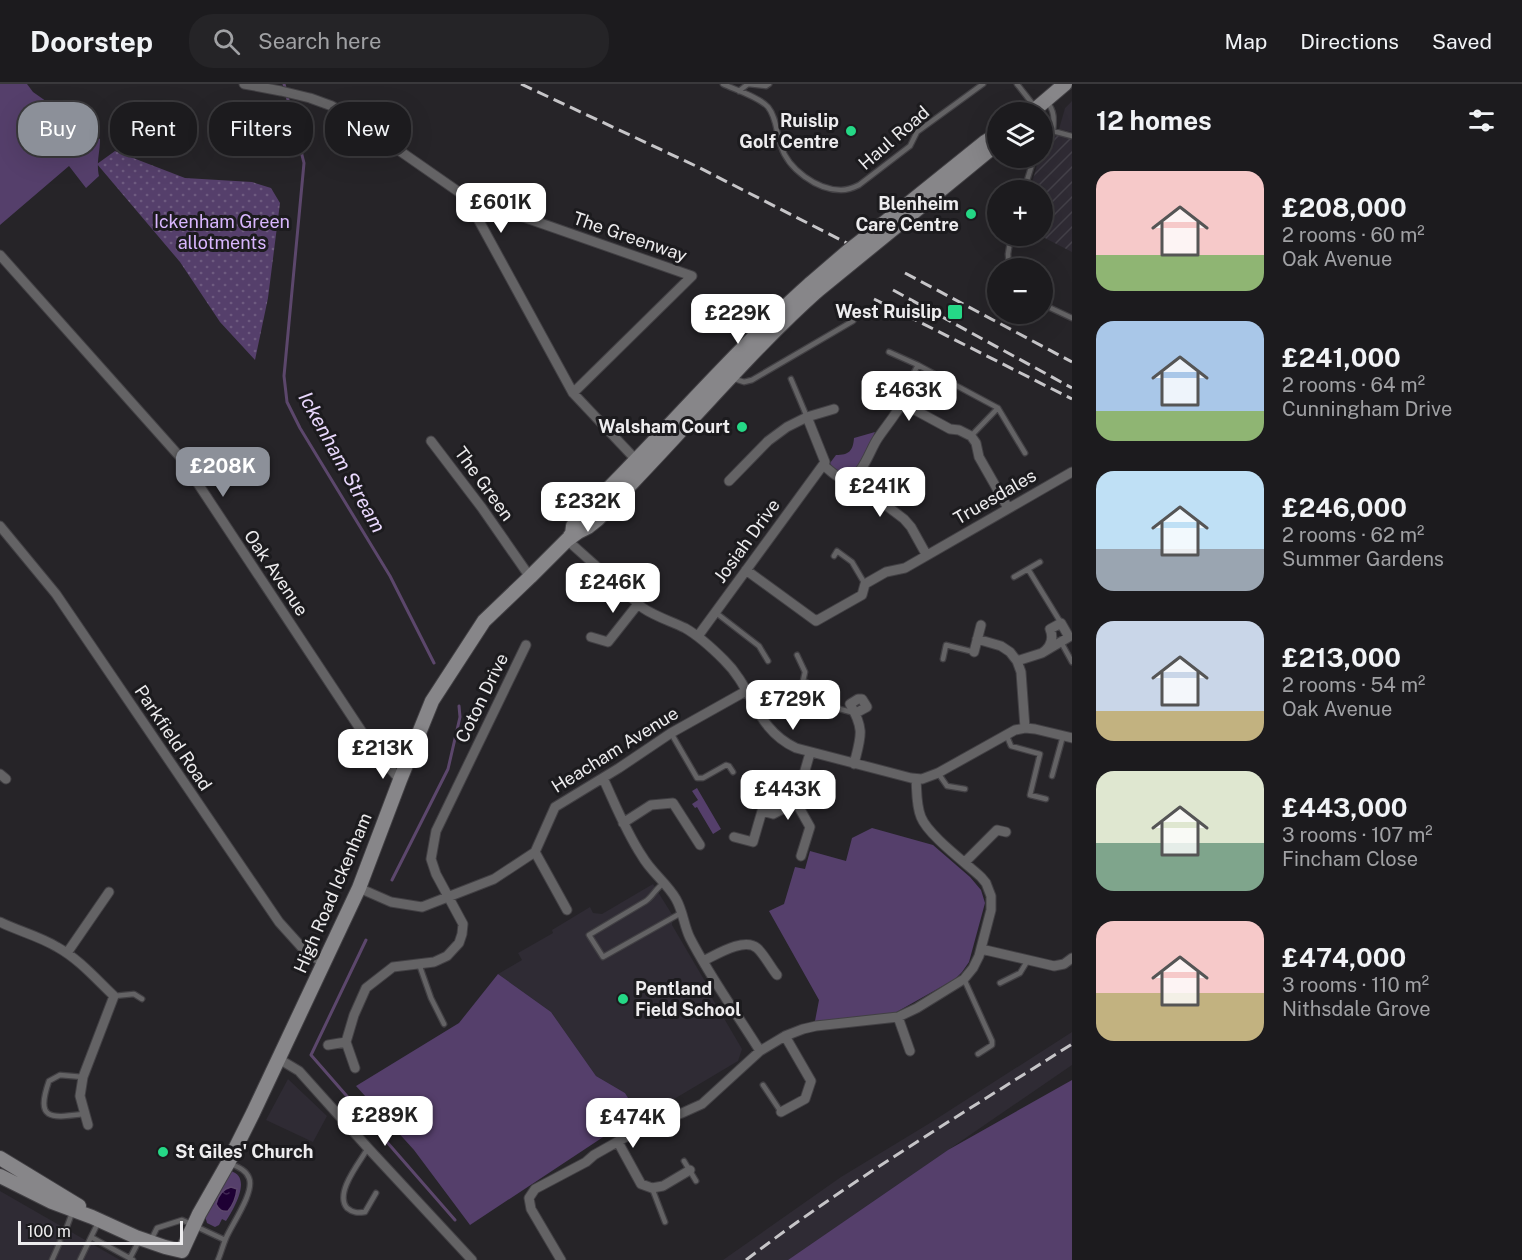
<!DOCTYPE html>
<html lang="en">
<head>
<meta charset="utf-8">
<style>
	body { margin:0; font-family:"Public Sans",sans-serif; background:#252427; color:#f1f3f6; height:100vh; display:flex; flex-direction:column; font-size:22px; white-space:nowrap }
	* { box-sizing:border-box; margin:0 }
	p { font-size:20px; color:#a0a1a4 }
	.icon { flex:none; width:33px; height:33px; fill:none; stroke:currentColor; stroke-width:2; stroke-linecap:round; stroke-linejoin:round }
	.map { position:relative; flex:1; overflow:hidden }
	.side { display:flex; flex-direction:column; background:#1c1b1e; width:450px }
	.side>* { flex:none }
	.guide { position:absolute; left:18px; top:18px; width:570px; height:54px; display:flex; gap:12px }
	.controls { position:absolute; left:987px; top:18px; display:grid; gap:12px }
	.controls a { display:grid; place-items:center; width:66px; height:66px; border-radius:50%; background:#1c1b1e; box-shadow:0 6px 24px #0002,0 0 0 2px #3a393c; font-size:30px }
	.scale { position:absolute; left:18px; bottom:15px; width:165px; box-sizing:border-box; padding-left:6px; border:3px solid #edecee; border-top:0; font-size:16px; line-height:21px; white-space:nowrap; color:#edecee; -webkit-text-stroke:4px #1c1b1e; paint-order:stroke }
	.price { position:absolute; translate:-50% -51px; padding:0 14px; border-radius:12px; background:#fff; color:#222; font-size:20px; line-height:39px; filter:drop-shadow(0 2px 3px #0008) }
	.price::after { content:''; position:absolute; left:50%; top:36px; width:18px; height:14px; margin-left:-9px; background:inherit; clip-path:polygon(0 0,100% 0,50% 100%) }
	.price.current { background:#8c9099; color:#fff }
	ul { padding:0; list-style:none }
	li { display:flex; align-items:center; gap:18px; height:150px; padding:0 24px }
	li span { display:grid; place-items:center; flex:none; width:168px; height:120px; border-radius:18px; color:#555 }
	li>.icon { margin-inline-start:auto }
	span .icon { width:72px; height:72px; fill:#fffc; stroke-width:1 }
	li b { font-size:26px }
	h2 { display:flex; justify-content:space-between; align-items:center; height:72px; padding:0 24px; font-size:26px }
	.tag { padding:0 21px; border-radius:24px; background:#1c1b1e; box-shadow:0 6px 24px #0002,0 0 0 2px #3a393c; font-size:21px; line-height:54px }
	.tag.current { background:#8c9099; color:#fff }
	header { display:flex; align-items:center; gap:36px; box-sizing:border-box; height:84px; padding:0 30px; background:#1c1b1e; border-bottom:2px solid #3a393c }
	header strong { font-size:28px }
	nav { display:flex; gap:33px; margin-inline-start:auto; font-size:21px }
	.search { width:420px; height:54px; background:#252427; display:flex; align-items:center; gap:15px; box-sizing:border-box; padding:0 21px; border-radius:24px; color:#a0a1a4; font-size:22px }
	main { display:flex; flex:1; min-height:0 }
	.map>svg:first-child { display:block }
</style>
</head>
<body>
<header>
<strong>Doorstep</strong>
<div class="search"><svg class="icon" aria-label="search" viewBox="0 0 24 24"><circle cx="10" cy="10" r="6"/><path d="M15 15l6 6"/></svg>Search here</div>
<nav><a>Map</a><a>Directions</a><a>Saved</a></nav>
</header>
<main>
<div class="map">
<svg width="1072" height="1176" viewBox="0 0 1072 1176">
	<defs>
		<pattern id="industrial-furrows" width="10" height="10" patternUnits="userSpaceOnUse" patternTransform="scale(1.5)"><rect width="10" height="10" fill="#2f2b34"/><path d="M-1 1l2-2M0 10L10 0M9 11l2-2" fill="none" stroke="#434048"/></pattern>
		<pattern id="garden-dots" width="8" height="8" patternUnits="userSpaceOnUse" patternTransform="scale(1.5)"><rect width="8" height="8" fill="#553f6b"/><path d="M2 2h.1M6 6h.1" fill="none" stroke="#6e5b80" stroke-width="1.8" stroke-linecap="round"/></pattern>
		<pattern id="water-ripples" width="26" height="14" patternUnits="userSpaceOnUse" patternTransform="scale(1.5)"><rect width="26" height="14" fill="#1e0034"/><path d="M2 4q2-2 4 0t4 0M15 11q2-2 4 0t4 0" fill="none" stroke="#3f2552"/></pattern>
	</defs>
	<rect width="100%" height="100%" fill="#262428"/>
	<!-- built -->
	<path fill="#2f2b34" d="M1072,17V48L1059,45L1065,24Z
		M653,800L673,832L672,841L706,899L705,902L742,965L738,977L654,1027L646,1025L638,1030L625,1009L596,992L551,928L498,890L522,876L518,869L553,849L552,846L590,823L593,829L602,830Z
		M1072,948V981L788,1176H723L841,1093L930,1039Z
		M288,995L327,1032L313,1058L266,1036Z
		M0,1107L120,1176H0Z"/>
	<!-- industrial -->
	<path fill="url(#industrial-furrows)" d="M1047,48L1072,55V168L1041,152H1042V106H1030L1039,74H1042L1043,62Z"/>
	<!-- green -->
	<path fill="#553f6b" d="M0,0H27L33,8L100,55C100,69 96,78 99,92L86,104L69,82L0,141Z
		M875,348L861,381L851,389C841,391 835,388 830,379L836,371C849,371 853,367 854,354Z
		M697,704L721,745L713,750L697,723L695,724L692,720L698,716L692,707Z
		M872,744L933,761L970,793L981,806L985,819L969,878L962,888L955,895L893,930L880,933L815,937L819,916L769,827L784,820L795,783L805,785L810,767L846,777L852,754Z
		M498,890L551,928L596,992L625,1009L638,1030L470,1141L414,1066L356,1002L459,939Z
		M1072,996V1176H788L948,1066Z
		M230,1087C253,1092 234,1125 226,1137L222,1135L219,1141L215,1143L207,1139L205,1132Z"/>
	<!-- garden -->
	<path fill="url(#garden-dots)" d="M115,67L185,94L252,98L271,104L280,119L268,214L255,276L220,238L180,178L97,80Z"/>
	<!-- water -->
	<path fill="url(#water-ripples)" stroke="#5c476c" stroke-width="1.5" d="M231,1103L237,1105C236,1114 234,1120 228,1127C222,1128 219,1126 216,1120C218,1112 222,1105 231,1103Z"/>
	<g fill="none" stroke-linecap="round" stroke-linejoin="round">
		<!-- stream -->
		<path stroke="#5c476c" stroke-width="3" d="M284,0L304,79L284,292L287,318L300,344L390,492L434,579
			M392,796L448,685L460,633L459,622
			M366,856L311,971L455,1136"/>
		<!-- lane casing -->
		<g stroke="#424044" stroke-width="7">
			<path id="lane" d="M723,0C736,6 759,13 768,23C777,34 776,49 781,62C788,85 817,106 841,106C847,106 853,104 859,101L910,62L917,48L983,0
				M1017,0L1035,23
				M739,7L748,0L766,2L769,0
				M1047,18C1055,27 1054,36 1053,47L1072,52
				M1024,106L1034,74
				M1009,184L1008,170L1011,152
				M1042,220L1072,234
				M889,268L918,281L905,305L902,319
				M918,281L998,324L1025,369
				M732,294L744,298L752,296L853,237
				M791,295L807,333
				M971,352L998,324
				M834,472L837,467L852,478L865,500
				M1028,485L1061,539
				M1014,493L1040,478
				M715,528L759,562L768,577
				M1061,558L1072,578
				M797,571L805,588L803,597C814,600 818,612 824,621L855,629
				M943,575L946,561L974,568
				M671,649L697,694H703L726,681L729,682L733,688
				M1006,650L1011,662L1040,670L1030,711L1046,715
				M938,689L947,702L965,705
				M1052,692L1063,652
				M664,799C656,804 653,812 646,817L589,851L603,873L681,829
				M419,880L431,914L444,940
				M964,895L992,957V961L978,970
				M1000,899L1020,889L1028,876
				M114,912L134,910L142,915
				M83,993L60,991L49,997C35,1037 51,1034 84,1030
				M763,1001L781,1028
				M368,1064C360,1078 334,1109 347,1124C353,1129 358,1129 365,1128L376,1109
				M684,1077L696,1097
				M652,1104L665,1138
				M98,1139L91,1153L133,1176
				M65,1148L72,1129
				M151,1156L157,1144L182,1136L225,1156
				M130,1174L140,1155
				M52,1176L60,1158
				M80,1176L91,1153
				M218,1176C221,1169 223,1161 226,1154C232,1140 255,1108 249,1094C246,1086 238,1083 231,1080"/>
		</g>
		<!-- street casing -->
		<g stroke="#424044" stroke-width="11">
			<path id="street" d="M244,0L281,7L310,14L332,22L354,35L466,113L573,309L639,379
				M466,113L692,192L573,309
				M0,171L181,374L374,666L400,696
				M431,357L482,424L530,493
				M823,381C830,386 838,396 847,395C863,393 870,365 878,354C886,342 895,332 902,319L950,345L959,346L971,352L976,359L979,373L1008,424
				M823,381L825,378L807,333L834,325
				M851,394L860,409L883,419L904,435L911,443L926,470
				M729,397L768,357L787,343L807,333
				M0,442L56,510L279,838L306,868L324,879
				M567,456L643,524C656,533 671,537 685,544C699,552 712,564 724,576C754,605 755,645 796,664L911,694L922,695L938,689L1015,646L1025,644L1035,645L1072,654
				M746,486L816,537L862,511L865,500L886,488L905,484L1072,388
				M698,552L823,381
				M591,553L608,558L638,520
				M977,555L1001,562L1010,568L1017,577L1021,588L1025,644
				M974,568L981,541
				M1017,577L1042,569L1069,553L1061,539L1050,545C1054,555 1051,563 1042,569
				M854,680C861,652 865,646 850,620L858,615H862L867,623L856,629
				M0,690L6,695
				M603,694C615,720 626,748 642,772C651,788 667,799 676,815C683,827 684,842 690,854C710,893 737,930 760,967
				M796,718L810,743L801,772
				M623,739L651,721L673,719L700,761
				M734,753L753,758L762,727L773,730L796,718L810,669
				M535,768L567,826
				M965,778L997,746L1006,748
				M359,804L391,818L422,823L494,795L535,768L555,723L619,684L671,649L746,607
				M0,838C18,847 39,852 57,863C79,875 96,895 114,912L83,993L80,1012L88,1041
				M981,865L1054,882L1064,880L1072,874
				M67,869L109,808
				M703,877C716,871 744,853 757,864C764,870 771,884 777,891
				M898,933L910,967
				M328,961L346,958
				M279,975L299,987L368,1064L472,1176
				M355,984L346,958L354,931L366,904L393,883L434,878L447,872L459,859L462,850L463,840L436,790L431,775L436,747L526,561
				M781,1028L805,1015L811,997L785,952
				M618,1058L641,1100L652,1104L663,1102L690,1086
				M561,1176L531,1125L529,1114L535,1105L586,1078L594,1071L647,1041L682,1029L702,1020L760,967L785,952L803,945L816,942L898,933L917,924L964,895L973,884L979,872L991,826V812L986,799L981,793C966,779 928,751 921,733C916,721 917,707 916,695"/>
		</g>
		<!-- secondary casing -->
		<g stroke="#424044" stroke-width="16">
			<path id="secondary" d="M1032,28L1065,0
				M903,124L985,58L998,50
				M909,132L998,59
				M570,452L572,450L573,442L579,434C658,357 729,272 811,199
				M0,1074L79,1122
				M0,1092L52,1118L92,1133L136,1153L165,1163L182,1167
				M182,1167L199,1130L228,1079L253,1029L359,804L400,696L432,617L484,537L530,493L567,456L578,448L588,443L598,435C627,404 657,373 686,341C729,295 770,249 817,207"/>
		</g>
		<!-- lane -->
		<use href="#lane" stroke="#646365" stroke-width="4.5"/>
		<!-- street -->
		<use href="#street" stroke="#646365" stroke-width="9"/>
		<!-- secondary -->
		<use href="#secondary" stroke="#878689" stroke-width="14"/>
		<!-- rail -->
		<path stroke="#c6c5c8" stroke-width="3" stroke-dasharray="12 6" stroke-linecap="butt" d="M521,0L698,83L876,174
			M905,189L1072,278
			M893,206L1072,304
			M874,215L1072,315
			M746,1176C849,1097 962,1030 1072,960"/>
		<!-- secondary-bridge casing -->
		<g stroke="#424044" stroke-width="16" stroke-linecap="butt">
			<path id="secondary-bridge" d="M811,199L847,168L903,124
				M817,207L909,132"/>
		</g>
		<!-- secondary-bridge -->
		<use href="#secondary-bridge" stroke="#878689" stroke-width="14"/>
	</g>
	<!-- markers -->
	<g fill="#25d886" stroke="#1c1b1e" stroke-width="2">
		<circle cx="851" cy="47" r="6"/>
		<circle cx="971" cy="130" r="6"/>
		<rect x="947" y="220" width="16" height="16" rx="3"/>
		<circle cx="742" cy="343" r="6"/>
		<circle cx="623" cy="915" r="6"/>
		<circle cx="163" cy="1068" r="6"/>
	</g>
	<g text-anchor="middle" stroke-width="6" stroke-linejoin="round" paint-order="stroke">
		<!-- poi labels -->
		<g font-size="18" font-weight="bold" fill="#edecee" stroke="#1c1b1e" text-anchor="end">
			<text x="839" y="43">Ruislip<tspan x="839" dy="21">Golf Centre</tspan></text>
			<text x="959" y="126">Blenheim<tspan x="959" dy="21">Care Centre</tspan></text>
			<text x="942" y="234">West Ruislip</text>
			<text x="730" y="349">Walsham Court</text>
			<text x="635" y="911" text-anchor="start">Pentland<tspan x="635" dy="21">Field School</tspan></text>
			<text x="175" y="1074" text-anchor="start">St Giles' Church</text>
		</g>
		<!-- street labels -->
		<g font-size="18" fill="#edecee" stroke="#1c1b1e">
			<text transform="translate(894 54) rotate(-41)" y="6">Haul Road</text>
			<text transform="translate(630 153) rotate(19)" y="6">The Greenway</text>
			<text transform="translate(484 400) rotate(54)" y="6">The Green</text>
			<text transform="translate(995 413) rotate(-30)" y="6">Truesdales</text>
			<text transform="translate(747 457) rotate(-54)" y="6">Josiah Drive</text>
			<text transform="translate(276 489) rotate(56)" y="6">Oak Avenue</text>
			<text transform="translate(482 614) rotate(-64)" y="6">Coton Drive</text>
			<text transform="translate(173 654) rotate(56)" y="6">Parkfield Road</text>
			<text transform="translate(615 666) rotate(-32)" y="6">Heacham Avenue</text>
			<text transform="translate(333 809) rotate(-67)" y="6">High Road Ickenham</text>
		</g>
		<!-- park labels -->
		<g font-size="18" fill="#d8b6fd" stroke="#1c1b1e">
			<text x="222" y="144">Ickenham Green<tspan x="222" dy="21">allotments</tspan></text>
		</g>
		<!-- water labels -->
		<g font-size="20" font-style="italic" fill="#ead9fe" stroke="#1c1b1e">
			<text transform="translate(342 378) rotate(61)" y="7">Ickenham Stream</text>
		</g>
	</g>
</svg>
<div class="controls">
<a><svg class="icon" aria-label="layers" viewBox="0 0 24 24"><path d="M12 4l9 5-9 5-9-5zM3 14l9 5 9-5"/></svg></a>
<a>+</a>
<a>−</a>
</div>
<div class="scale">100 m</div>
<b class="price" style="left:501px;top:150px">£601K</b>
<b class="price" style="left:738px;top:261px">£229K</b>
<b class="price" style="left:909px;top:338px">£463K</b>
<b class="price current" style="left:223px;top:414px">£208K</b>
<b class="price" style="left:880px;top:434px">£241K</b>
<b class="price" style="left:588px;top:449px">£232K</b>
<b class="price" style="left:613px;top:530px">£246K</b>
<b class="price" style="left:793px;top:647px">£729K</b>
<b class="price" style="left:383px;top:696px">£213K</b>
<b class="price" style="left:788px;top:737px">£443K</b>
<b class="price" style="left:385px;top:1063px">£289K</b>
<b class="price" style="left:633px;top:1065px">£474K</b>
<div class="guide">
<a class="tag current">Buy</a>
<a class="tag">Rent</a>
<a class="tag">Filters</a>
<a class="tag">New</a>
</div>
</div>
<section class="side">
<h2>12 homes<svg class="icon" aria-label="filters" viewBox="0 0 24 24"><path d="M4 7h16M4 17h16"/><circle cx="9" cy="7" r="2"/><circle cx="15" cy="17" r="2"/></svg></h2>
<ul>
<li><span style="background:linear-gradient(#f6c9c9 70%,#8fb573 0)"><svg class="icon" aria-label="home" viewBox="0 0 24 24"><path d="M3 11l9-7 9 7M6 9v11h12V9"/></svg></span><div><b>£208,000</b><p>2 rooms · 60 m²</p><p>Oak Avenue</p></div></li>
<li><span style="background:linear-gradient(#a9c7e8 75%,#8fb573 0)"><svg class="icon" aria-label="home" viewBox="0 0 24 24"><path d="M3 11l9-7 9 7M6 9v11h12V9"/></svg></span><div><b>£241,000</b><p>2 rooms · 64 m²</p><p>Cunningham Drive</p></div></li>
<li><span style="background:linear-gradient(#bfe0f5 65%,#9aa5b1 0)"><svg class="icon" aria-label="home" viewBox="0 0 24 24"><path d="M3 11l9-7 9 7M6 9v11h12V9"/></svg></span><div><b>£246,000</b><p>2 rooms · 62 m²</p><p>Summer Gardens</p></div></li>
<li><span style="background:linear-gradient(#c9d6e8 75%,#c2b280 0)"><svg class="icon" aria-label="home" viewBox="0 0 24 24"><path d="M3 11l9-7 9 7M6 9v11h12V9"/></svg></span><div><b>£213,000</b><p>2 rooms · 54 m²</p><p>Oak Avenue</p></div></li>
<li><span style="background:linear-gradient(#dfe7d0 60%,#7fa58c 0)"><svg class="icon" aria-label="home" viewBox="0 0 24 24"><path d="M3 11l9-7 9 7M6 9v11h12V9"/></svg></span><div><b>£443,000</b><p>3 rooms · 107 m²</p><p>Fincham Close</p></div></li>
<li><span style="background:linear-gradient(#f6c9c9 60%,#c2b280 0)"><svg class="icon" aria-label="home" viewBox="0 0 24 24"><path d="M3 11l9-7 9 7M6 9v11h12V9"/></svg></span><div><b>£474,000</b><p>3 rooms · 110 m²</p><p>Nithsdale Grove</p></div></li>
</ul>
</section>
</main>
</body>
</html>
